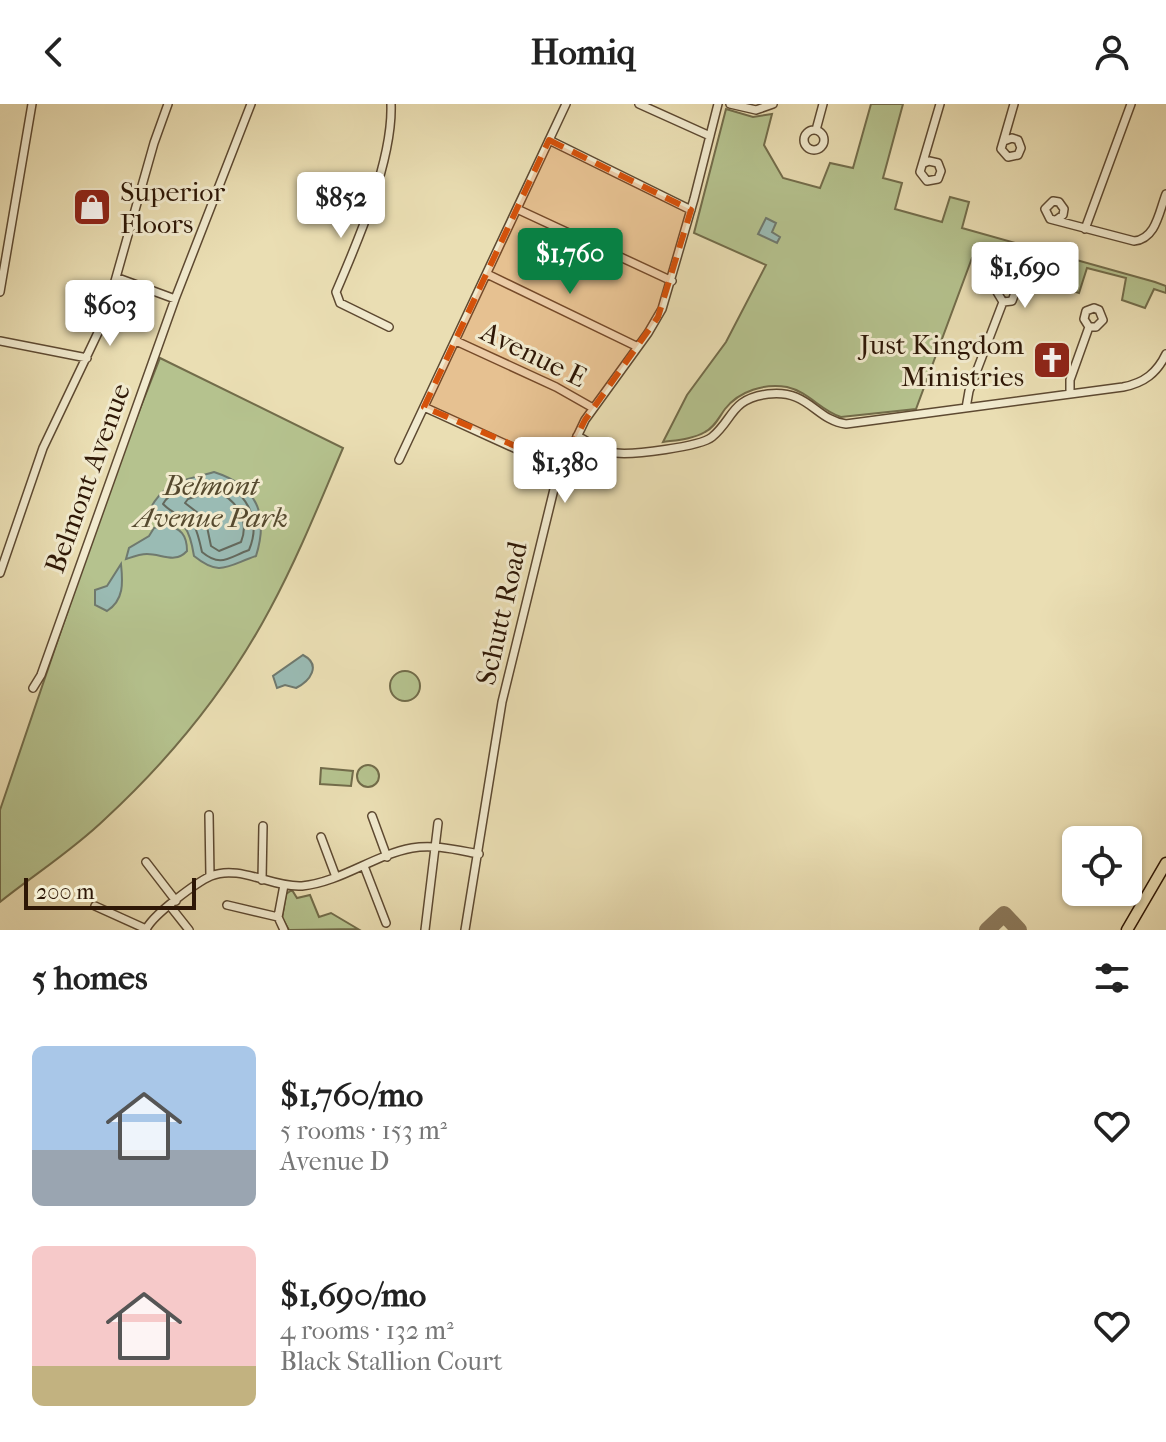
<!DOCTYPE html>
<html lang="en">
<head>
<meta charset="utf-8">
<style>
	body { margin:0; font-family:"IM FELL French Canon",serif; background:#f6f6f6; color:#222; height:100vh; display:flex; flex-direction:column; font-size:30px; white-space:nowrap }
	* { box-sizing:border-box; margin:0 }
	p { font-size:26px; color:#767676 }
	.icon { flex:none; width:44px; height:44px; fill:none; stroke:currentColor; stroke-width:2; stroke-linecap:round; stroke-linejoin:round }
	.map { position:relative; height:826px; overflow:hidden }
	.details { display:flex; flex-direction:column; background:#fff; flex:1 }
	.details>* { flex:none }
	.buttons { position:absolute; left:1062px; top:722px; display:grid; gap:16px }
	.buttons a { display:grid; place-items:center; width:80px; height:80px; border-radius:12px; background:#fff; box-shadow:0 2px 6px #0004; font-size:40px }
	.scale { position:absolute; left:24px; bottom:20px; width:172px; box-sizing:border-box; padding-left:8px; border:4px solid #2e1706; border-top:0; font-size:22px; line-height:28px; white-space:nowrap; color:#2e1706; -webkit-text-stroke:6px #f1eace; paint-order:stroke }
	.price { position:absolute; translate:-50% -68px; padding:0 18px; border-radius:8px; background:#fff; color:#222; font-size:26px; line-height:52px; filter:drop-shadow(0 2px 4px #0008) }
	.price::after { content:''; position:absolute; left:50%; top:48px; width:24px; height:18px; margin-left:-12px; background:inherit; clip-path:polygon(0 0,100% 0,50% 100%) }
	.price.active { background:#0b8043; color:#fff }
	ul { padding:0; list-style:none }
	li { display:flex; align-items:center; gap:24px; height:200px; padding:0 32px }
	li span { display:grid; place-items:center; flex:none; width:224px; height:160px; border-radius:12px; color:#555 }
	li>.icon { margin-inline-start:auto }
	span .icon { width:96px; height:96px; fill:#fffc; stroke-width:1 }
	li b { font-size:34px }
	h2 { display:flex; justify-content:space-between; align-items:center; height:96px; padding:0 32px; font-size:34px }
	header { display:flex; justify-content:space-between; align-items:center; height:104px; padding:0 32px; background:#fff; font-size:36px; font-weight:800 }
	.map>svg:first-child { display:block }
</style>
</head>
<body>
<header><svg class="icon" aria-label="back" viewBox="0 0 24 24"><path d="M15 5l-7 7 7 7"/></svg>Homiq<svg class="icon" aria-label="person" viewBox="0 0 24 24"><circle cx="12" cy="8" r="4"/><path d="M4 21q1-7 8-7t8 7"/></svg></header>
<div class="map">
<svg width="1166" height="826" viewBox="0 0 1166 826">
	<rect width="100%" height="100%" fill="#eadeb3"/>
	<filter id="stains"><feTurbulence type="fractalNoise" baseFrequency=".0025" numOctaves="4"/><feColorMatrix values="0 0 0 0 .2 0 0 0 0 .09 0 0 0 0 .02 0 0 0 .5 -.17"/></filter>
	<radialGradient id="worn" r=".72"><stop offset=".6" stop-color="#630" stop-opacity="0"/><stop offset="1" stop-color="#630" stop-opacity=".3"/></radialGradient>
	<!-- green -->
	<path fill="#b5c28e" stroke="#726c4a" stroke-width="2" d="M871,0H903L883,74L902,79L895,105L942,118L950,93L969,98L962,124L1155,178L1166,182V189L1154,185L1145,204L1122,196L1126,174L1087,164L1079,189L1033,175L1039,150L999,140L992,161L972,154L916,305L841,313C821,307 809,288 787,283C765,279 739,287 725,305C719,313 715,323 705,328C693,335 677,336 663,338L687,291L726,238L766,161L694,129L726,5L753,13L772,10L764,41L783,74L820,84L830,59L853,64Z
		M160,254L343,344C320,398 298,453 270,505C228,584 171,654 105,715C73,746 35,770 0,798V706L114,371Z
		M390 582a15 15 0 1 1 30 0a15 15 0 1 1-30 0Z
		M357 672a11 11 0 1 1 22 0a11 11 0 1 1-22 0Z
		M321,664L353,667L351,682L320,680Z
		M292,786L297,794L310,791L319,813L331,809L358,825L289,826L282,814L286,790Z"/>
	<!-- water -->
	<path fill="#9abbb4" stroke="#6f796e" stroke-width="2" d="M766,114L776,119L772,128L780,133L777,139L758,130Z
		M214,368C257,382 269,410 256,452C227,462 220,473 194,452C188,415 182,420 150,405C166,375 184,377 214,368Z
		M165,421C181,424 187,431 187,447C175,460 162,450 147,450C140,450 132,453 126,455L129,444L149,432L154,424Z
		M121,460C123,479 124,496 107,507L95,501V486L107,482Z
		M303,551C322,561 310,577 296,584L285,581L277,584L273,572Z"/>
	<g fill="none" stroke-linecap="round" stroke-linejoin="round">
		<!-- shore -->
		<path stroke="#64695d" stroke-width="2" d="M213,377C246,384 262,415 249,446C229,453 221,464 202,448C192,401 189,425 163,400C171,384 197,382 213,377Z
			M214,387C236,394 250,416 241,438L219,447L211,442L206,418L198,409L185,399L188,395Z"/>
		<!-- taxiway -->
		<path stroke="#8c7a5c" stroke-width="16" d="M987,826L1004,810L1019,826"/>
		<!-- minor casing -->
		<g stroke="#5d4931" stroke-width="10">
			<path id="minor" d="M639,0L710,32
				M730,0L756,6L773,0
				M816,26L823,0
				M804 36a10 10 0 1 1 20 0a10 10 0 1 1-20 0Z
				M549,36L691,106
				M1004,37L1012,34L1018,36L1021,44L1018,51L1008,53L1001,45L1014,0
				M924,59L929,57L938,59L941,67L938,75L927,77L920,68L940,0
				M517,105L672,177
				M1056,116L1063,111L1064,105L1059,98L1053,97L1045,105L1050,115L1134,137C1156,135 1159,108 1166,90
				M1085,125L1131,0
				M487,170L638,243
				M118,174L175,195
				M0,188L32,0
				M389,223L340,199L336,188C358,137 393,56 391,0
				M0,237L87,254
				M456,237L556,283L593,304
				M1070,290V276L1089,223H1096L1103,216L1099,206L1094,204L1086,207L1084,215L1089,223
				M424,303L525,349L562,362
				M966,304L969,287L1003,198L1012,197L1016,186L1008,179L1000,181L997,188L1003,198
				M577,332C589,338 602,347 616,349C632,351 700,343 712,333C734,315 730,295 768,290C809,285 815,316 846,320L1123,283C1144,279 1157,269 1166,250
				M399,356L566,0
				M0,469L43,344L104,216L154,39L168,0
				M33,584L41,571L175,195L251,0
				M209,711L210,772
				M372,712L387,753
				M321,733L336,773
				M146,758L176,797
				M364,762L386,819
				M262,776L263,722
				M227,801L278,813
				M95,802L146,825
				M170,802L189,826
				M146,826C151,812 197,778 211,772C239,760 273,784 302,782C341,778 374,751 412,744C434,740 457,746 479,750
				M284,826L278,813L284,781
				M425,826L438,719
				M465,826L502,598L556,377L585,316L648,229L662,205L694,95L718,0"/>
		</g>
		<!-- highway casing -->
		<g stroke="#2e1706" stroke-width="13">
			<path id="highway" d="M1127,826L1166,759"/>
		</g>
		<!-- minor -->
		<use href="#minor" stroke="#f1eace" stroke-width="7"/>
		<!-- highway -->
		<use href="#highway" stroke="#eadeb3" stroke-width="10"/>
	</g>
	<!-- marked area -->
	<path fill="#d5520b" fill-opacity="0.2" stroke="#d5520b" stroke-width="6" stroke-dasharray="16 10" stroke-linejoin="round" d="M549,36L691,106L658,213L585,316L562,362L424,303Z"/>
	<!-- icons -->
	<defs>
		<g id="shop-square" transform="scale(2)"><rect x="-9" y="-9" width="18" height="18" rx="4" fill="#8f2418" stroke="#f1eace"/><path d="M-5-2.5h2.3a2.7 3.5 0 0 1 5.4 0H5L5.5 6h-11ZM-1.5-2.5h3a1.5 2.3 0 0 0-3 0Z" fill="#fff"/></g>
		<g id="church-square" transform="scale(2)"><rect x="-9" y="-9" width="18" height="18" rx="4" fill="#8f2418" stroke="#f1eace"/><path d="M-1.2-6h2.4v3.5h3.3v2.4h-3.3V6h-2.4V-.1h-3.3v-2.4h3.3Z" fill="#fff"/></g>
	</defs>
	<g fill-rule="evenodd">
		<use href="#shop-square" x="92" y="103"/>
		<use href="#church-square" x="1052" y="256"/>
	</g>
	<g text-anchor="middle" stroke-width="6" stroke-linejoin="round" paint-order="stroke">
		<!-- poi labels -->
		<g font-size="28" fill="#2e1706" stroke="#f1eace" text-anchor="start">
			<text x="120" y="97">Superior<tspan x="120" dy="32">Floors</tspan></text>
			<text x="1024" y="250" text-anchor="end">Just Kingdom<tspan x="1024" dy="32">Ministries</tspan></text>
		</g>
		<!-- street labels -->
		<g font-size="28" fill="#2e1706" stroke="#f1eace">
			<text transform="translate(534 250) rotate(26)" y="10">Avenue E</text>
			<text transform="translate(87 374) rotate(-70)" y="10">Belmont Avenue</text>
			<text transform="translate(501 509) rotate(-77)" y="10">Schutt Road</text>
		</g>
		<!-- park labels -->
		<g font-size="28" font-style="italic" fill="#564a2f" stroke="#f1eace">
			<text x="211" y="391">Belmont<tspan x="211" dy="32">Avenue Park</tspan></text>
		</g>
	</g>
	<rect width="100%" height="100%" filter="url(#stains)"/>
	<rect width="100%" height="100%" fill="url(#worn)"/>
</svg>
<div class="buttons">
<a><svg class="icon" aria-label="locate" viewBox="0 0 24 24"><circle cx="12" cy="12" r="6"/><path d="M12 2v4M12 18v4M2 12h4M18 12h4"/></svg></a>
</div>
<div class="scale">200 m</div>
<b class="price" style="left:341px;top:136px">$852</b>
<b class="price active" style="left:570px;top:192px">$1,760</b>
<b class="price" style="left:1025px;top:206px">$1,690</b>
<b class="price" style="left:110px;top:244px">$603</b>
<b class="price" style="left:565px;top:401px">$1,380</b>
</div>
<section class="details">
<h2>5 homes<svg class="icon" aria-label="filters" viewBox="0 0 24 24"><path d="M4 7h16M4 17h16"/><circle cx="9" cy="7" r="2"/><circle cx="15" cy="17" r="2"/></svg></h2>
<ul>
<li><span style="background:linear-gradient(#a9c7e8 65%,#9aa5b1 0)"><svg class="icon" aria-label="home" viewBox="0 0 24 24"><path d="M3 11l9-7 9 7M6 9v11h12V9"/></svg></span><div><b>$1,760/mo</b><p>5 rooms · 153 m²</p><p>Avenue D</p></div><svg class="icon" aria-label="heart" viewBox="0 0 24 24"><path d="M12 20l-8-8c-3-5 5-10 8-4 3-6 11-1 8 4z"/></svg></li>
<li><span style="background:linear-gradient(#f6c9c9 75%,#c2b280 0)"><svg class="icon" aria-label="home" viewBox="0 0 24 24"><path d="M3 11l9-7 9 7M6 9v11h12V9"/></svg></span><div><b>$1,690/mo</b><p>4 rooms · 132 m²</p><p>Black Stallion Court</p></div><svg class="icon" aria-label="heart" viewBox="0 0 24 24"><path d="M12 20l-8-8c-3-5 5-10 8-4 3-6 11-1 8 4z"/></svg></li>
</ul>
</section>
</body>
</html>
